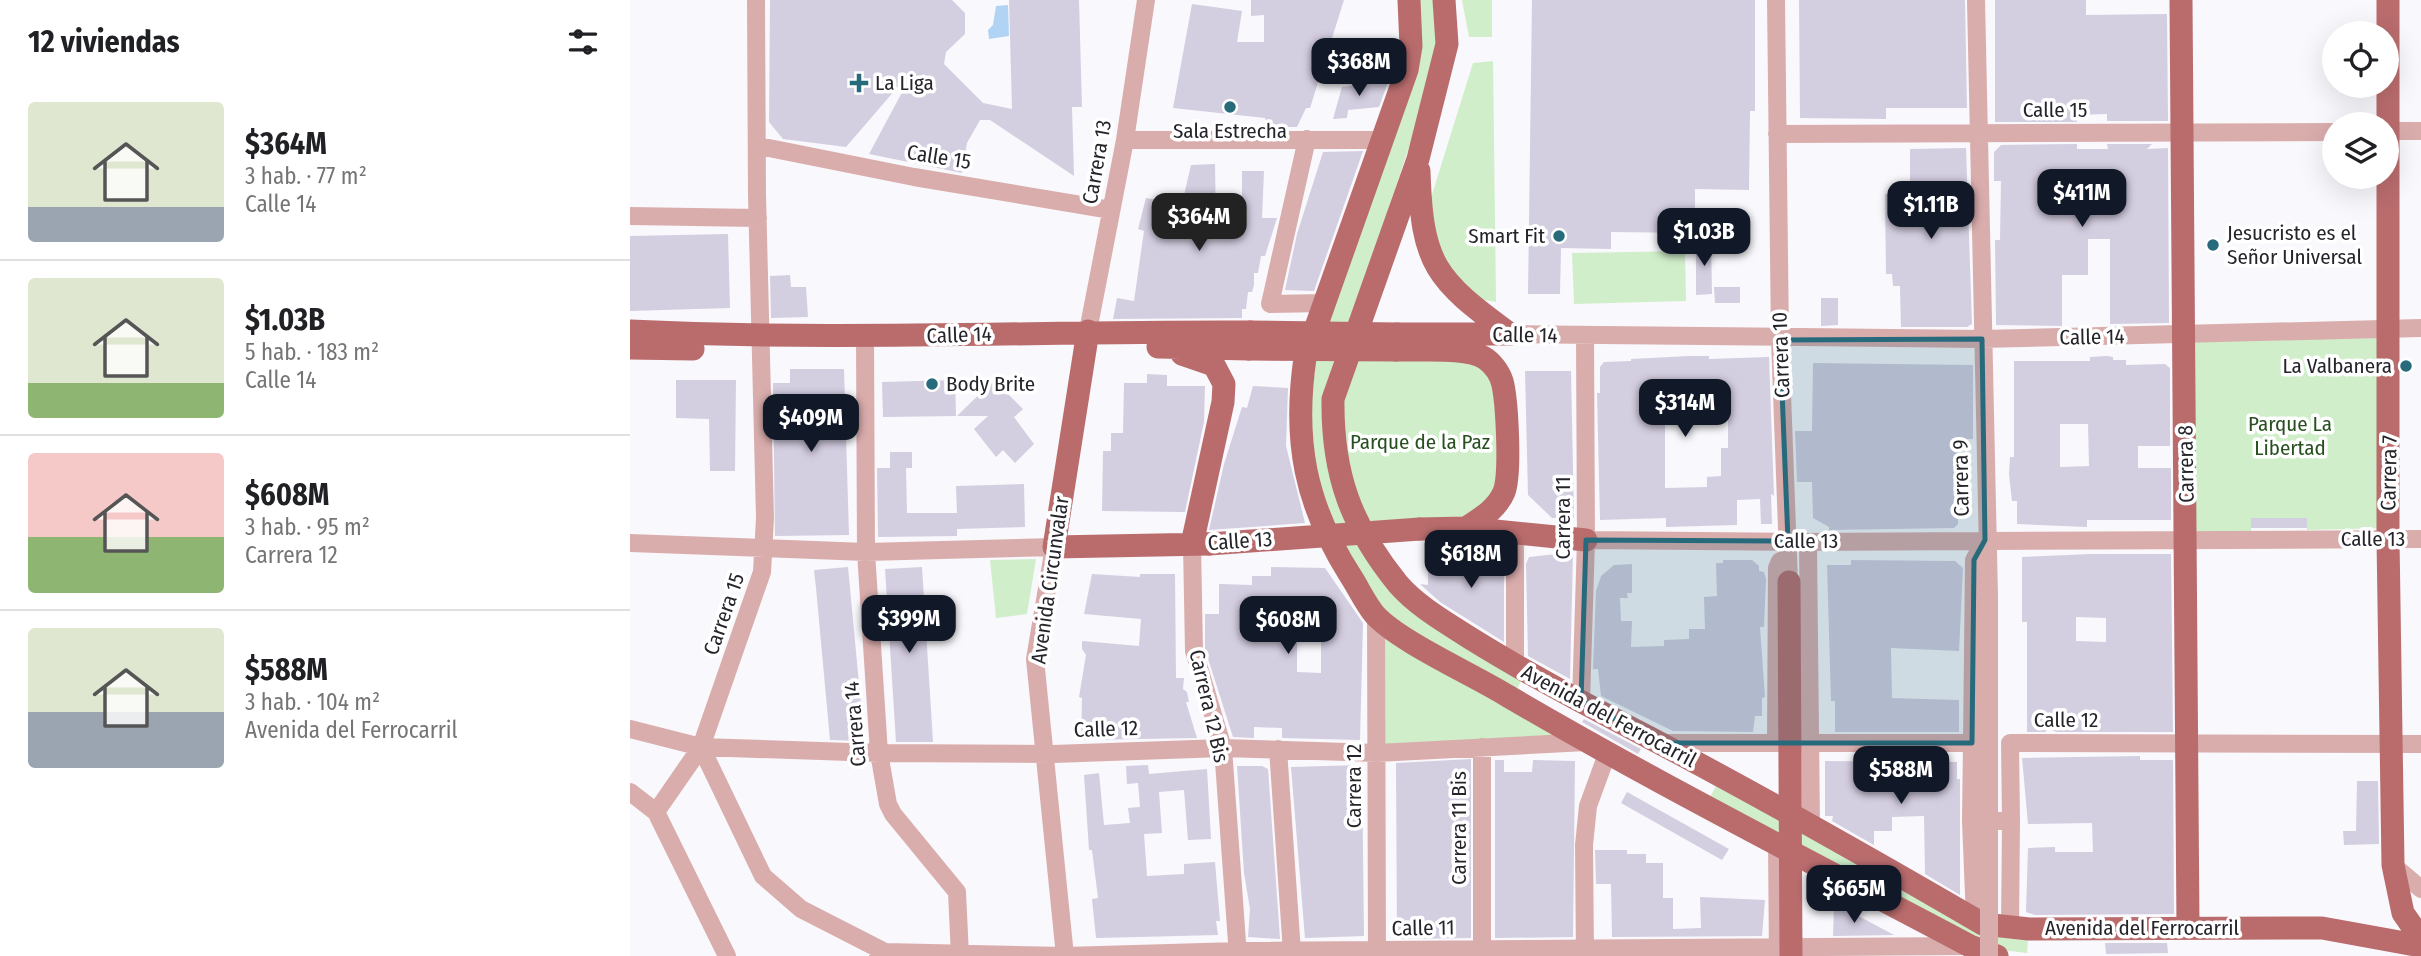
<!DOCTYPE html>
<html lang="es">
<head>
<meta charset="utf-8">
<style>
	body { margin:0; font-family:"Fira Sans Condensed",sans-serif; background:#f6f6f6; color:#202124; height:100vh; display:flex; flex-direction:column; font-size:26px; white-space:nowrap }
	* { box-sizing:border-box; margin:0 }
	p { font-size:23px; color:#757577 }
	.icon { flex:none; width:38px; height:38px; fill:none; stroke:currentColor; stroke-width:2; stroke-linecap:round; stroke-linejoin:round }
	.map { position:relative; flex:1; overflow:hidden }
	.drawer { display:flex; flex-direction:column; background:#fff; width:630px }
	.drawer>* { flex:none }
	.tools { position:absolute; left:1692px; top:21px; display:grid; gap:14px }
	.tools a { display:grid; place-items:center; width:77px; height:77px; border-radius:50%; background:#fff; box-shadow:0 7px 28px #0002; font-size:35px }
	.price { position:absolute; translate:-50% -60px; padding:0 16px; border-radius:14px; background:#111827; color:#fff; font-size:23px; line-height:46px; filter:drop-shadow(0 2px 4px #0008) }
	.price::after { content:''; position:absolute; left:50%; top:42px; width:21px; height:16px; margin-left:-10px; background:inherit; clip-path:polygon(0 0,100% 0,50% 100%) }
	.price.selected { background:#222; color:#fff }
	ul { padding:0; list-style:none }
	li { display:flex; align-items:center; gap:21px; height:175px; padding:0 28px }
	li+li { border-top:2px solid #e0e0e0 }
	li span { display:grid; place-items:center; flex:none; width:196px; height:140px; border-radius:7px; color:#555 }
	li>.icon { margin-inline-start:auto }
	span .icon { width:84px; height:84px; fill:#fffc; stroke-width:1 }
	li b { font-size:30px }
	h2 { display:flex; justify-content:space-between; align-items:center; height:84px; padding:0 28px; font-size:30px }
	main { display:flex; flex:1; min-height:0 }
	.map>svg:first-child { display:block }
</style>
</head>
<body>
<main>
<section class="drawer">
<h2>12 viviendas<svg class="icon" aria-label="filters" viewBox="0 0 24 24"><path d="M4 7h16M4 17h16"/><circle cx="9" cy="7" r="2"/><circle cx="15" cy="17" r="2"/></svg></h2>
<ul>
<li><span style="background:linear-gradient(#dfe7d0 75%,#9aa5b1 0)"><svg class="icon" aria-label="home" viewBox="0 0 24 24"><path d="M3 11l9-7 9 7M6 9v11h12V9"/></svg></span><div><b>$364M</b><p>3 hab. · 77 m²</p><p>Calle 14</p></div></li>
<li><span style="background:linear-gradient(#dfe7d0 75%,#8fb573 0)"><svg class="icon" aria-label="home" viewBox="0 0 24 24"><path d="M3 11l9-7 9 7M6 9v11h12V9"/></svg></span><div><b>$1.03B</b><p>5 hab. · 183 m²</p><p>Calle 14</p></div></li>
<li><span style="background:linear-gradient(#f6c9c9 60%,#8fb573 0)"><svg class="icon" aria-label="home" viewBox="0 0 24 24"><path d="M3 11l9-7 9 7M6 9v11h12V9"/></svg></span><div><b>$608M</b><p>3 hab. · 95 m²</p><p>Carrera 12</p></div></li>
<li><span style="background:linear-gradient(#dfe7d0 60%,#9aa5b1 0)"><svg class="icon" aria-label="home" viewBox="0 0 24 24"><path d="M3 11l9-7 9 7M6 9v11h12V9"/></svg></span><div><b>$588M</b><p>3 hab. · 104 m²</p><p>Avenida del Ferrocarril</p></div></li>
</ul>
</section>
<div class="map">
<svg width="1791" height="956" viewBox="0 0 1791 956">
	<rect width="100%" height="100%" fill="#f9f8fc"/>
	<!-- green -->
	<path fill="#d0eeca" d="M788,0H805L808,45L802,78L695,399L729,543L892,679L886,691L789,635L752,608L701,528L678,441L686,357Z
		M832,0H862V37H839Z
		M863,61L866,302L848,299L810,265L800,201L843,63Z
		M1055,251L1056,301L944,304L942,253Z
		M1761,328L1759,528L1677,530V519L1621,518V531L1557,532L1554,336Z
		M720,350H766L866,369L878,476L860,512L734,535L702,438Z
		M406,559L397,614L366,618L360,560Z
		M746,615L956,742L747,753Z
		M1086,786L1350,931L1398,938L1397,953L1372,950L1079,799Z"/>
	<!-- water -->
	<path fill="#b2d4f4" d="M378,5L379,36L359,39L358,30L363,25L366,6Z"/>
	<!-- building -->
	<path fill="#d4cee1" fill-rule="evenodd" d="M140,0H322L335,13V34L316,52L314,64L353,103L382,109L379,0H449L452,107H442L444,176L360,120H350L337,143L332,173L239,154L276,85L272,82L216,147L153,139L139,122Z
		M621,0H714L680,108H676L667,127H636L635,118L543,108L562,4L612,11L607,42H634V15L621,16Z
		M902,0H1125V111H1120L1119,190L1065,189V233L981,232V249L931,248L930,294H898Z
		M1169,0H1335L1337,108H1256V119L1170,118Z
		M1365,0H1456V15L1537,14L1538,121H1477V114L1446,115L1447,122H1365Z
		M758,82L749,107L718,110L717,118L703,119L712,87Z
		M1447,144V149H1478L1477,144H1522L1517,149L1538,148L1539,323L1480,324V239H1458V275H1432V326L1366,325L1365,240H1370L1371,181H1364V152L1371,145Z
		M1336,148L1342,324L1337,327H1271L1270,286H1263L1262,274H1256L1255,194H1270V187H1276V181H1280V149Z
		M733,151L684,291L655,290L667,234L693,152Z
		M585,164L586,220H612V171H634L632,218H647L635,256H631L628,273H624V285L622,292H618L616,309H612V318L483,319L487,298L504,301L514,231L508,229L516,198L552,204L561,165Z
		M98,234L100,308L0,311V236Z
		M1066,240H1081L1082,294L1066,295Z
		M160,275L161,287H176L178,317L141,318L140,276Z
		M1084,287H1110V303H1085Z
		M1191,298H1208V325L1191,326Z
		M1059,356H1079V359L1139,357L1144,496L1141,494L1142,524H1131L1130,499L1107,500V525L1036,527V518L970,520L967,393H970V367L974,362L1001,361V359ZM1098,404V448H1091V476L1077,477V487L1035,488V407Z
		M1477,356L1483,357V360H1496V365L1535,364L1540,368V446H1508V468H1541V520H1457V527L1387,524V501H1382L1379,474L1380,457H1384V361H1460V357ZM1430,424H1458L1459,466L1430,467Z
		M1183,363L1343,365V439H1328V524L1324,528L1199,530V527L1183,518L1182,482H1167L1165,431H1182Z
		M160,369H214L219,535L145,536L143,383H160Z
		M895,371H941L944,518H922L898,495Z
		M517,374L537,375V386H575L574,422L555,512L472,511L473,451H481V433H493L494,383H517Z
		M46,380H106L105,471H80L79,419L46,418Z
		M325,380L326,416L253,417L252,382Z
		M364,380L393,409L384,417L404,444L385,463L373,450L366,457L344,429L358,416H327Z
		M623,386L658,388L656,446L675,523L579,530L594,464L612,407L617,408Z
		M260,452H282V468H276L277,513H327L326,486L394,484L395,527L327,529V536L248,537L247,468H260Z
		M1621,518H1677V528H1621Z
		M927,554H943L940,679L898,656L896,564L899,557Z
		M1461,554H1541L1543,732H1427L1415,728L1416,732H1397V622H1392V557ZM1446,617L1476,618V642L1446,641Z
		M871,558H874V642L810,602L790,584L798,585V559Z
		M1093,560H1122L1129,566V571L1134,572L1136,579L1134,627H1130L1135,697L1132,698V716H1125L1123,732L1043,731L971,696L968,669H963L966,591L971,576L984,565L1002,564V593H997L998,598H990L991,621H1002L1001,647L1034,646V640L1059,639V629H1075L1074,597L1087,596L1086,563H1093Z
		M1221,560L1325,561L1333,568L1329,651L1261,648L1262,698L1329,700V732H1205V701H1201L1197,565H1221Z
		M218,567L233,726L234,741L200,740L186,588L184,570Z
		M292,567L303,742H266L255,569Z
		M641,567L695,568L733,623L730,740L652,738V728L624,727V738L603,737L575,649V614H589V584L622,585V576H641ZM667,624L691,625V673L667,672Z
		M462,574L510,577V574H545L546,678H554L553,689L557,692L559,702H556L567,738L451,740L452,698L449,697L456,655L452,649V641L509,646L511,619L454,614Z
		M954,719L1011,749L1008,754L952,722Z
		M1510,756V760H1543L1544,914L1405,915L1396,912L1398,848L1425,847V852H1463L1462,823L1398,824L1392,758Z
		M841,759V938L767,939L766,763Z
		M865,760H874V772H902L903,760L945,761L943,937L865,938Z
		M1195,761L1327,762V779H1330V895L1295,874L1294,816L1262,817V831H1244V845L1202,821L1203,816H1195Z
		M518,765L519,774L577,769L581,839L558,840L554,790L529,792L532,833L514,834L517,876L554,874V864L585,862L590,921H586L588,935L466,938L462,899L468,898L462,850H459L454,775L469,773L474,825L500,823L498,808L510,807L508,783L497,784L496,766Z
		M732,765L734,936L675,938L661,767Z
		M607,766H632L638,769L650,939L618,937L620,909L614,873Z
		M1727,781H1748L1749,844L1714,845L1713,831H1726Z
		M997,792L1099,849L1092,860L991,803Z
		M965,850H997V854H1016V863H1033V898H1043V929L1071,928L1070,897L1135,900L1132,936L982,937L981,884H966Z
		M1204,905L1221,912L1264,935L1203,936Z
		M1475,943H1537L1538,953L1476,954Z"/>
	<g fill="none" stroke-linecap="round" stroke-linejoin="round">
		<!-- minor -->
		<path stroke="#daadad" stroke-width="18" d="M1146,0L1150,340L1159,582
			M1346,0L1359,597
			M1757,131H1791
			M1147,134L1704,132
			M677,139L640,304L695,303
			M495,140H753
			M129,146L284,177L481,210
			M0,216L128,218
			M458,331L495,140L516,0
			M880,334L1352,339L1791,328
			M235,337L236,552L249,753L258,804L263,814L327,892L330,956
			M571,539L562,544L564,651L593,748L608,956
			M956,540L1167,542L1791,539
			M1178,542L1181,827
			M0,543L236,552L424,547L405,659L435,956
			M746,615L747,956
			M885,666V547
			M951,701L956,540L955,335
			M0,729L71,747L249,753L423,754L593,748L747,753L956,742
			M1032,743H1342L1341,821H1381L1380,743L1791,744
			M1146,743L1147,568L1150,561
			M1342,743L1344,560L1355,540
			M71,747L133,876L171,909L255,952
			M852,747V950
			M648,749L662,952
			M0,792L26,812L97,956
			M26,812L71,747L132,572L135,518L127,195L126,0
			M1341,821L1345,919
			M1147,844L1148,956
			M1763,865L1791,889
			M1380,928L1381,821
			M248,956L255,952L435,956L608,951L1340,946
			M955,956L954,845L958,806L977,754"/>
		<!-- major -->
		<path stroke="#ba6c6d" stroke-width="23" d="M779,0L781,46L777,70L675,358C663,441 675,504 720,575C728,587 735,603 745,615C770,642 842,674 876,695C1028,784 1185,864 1340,946L1367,956
			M814,0L817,44L788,159L703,399C702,474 721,526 768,584C787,606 815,622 840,638C898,674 959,706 1020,738C1132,797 1243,860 1353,924L1399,929L1692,928L1791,946
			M1551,0L1558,928
			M1758,0V539L1763,865L1773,913L1791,939
			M789,171C792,265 805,279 880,334
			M0,331C207,341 413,331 620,332
			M458,331L424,547L579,544
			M767,334H880
			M528,347L619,349
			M0,348L63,349
			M766,350C788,351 839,346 856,359C864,365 871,375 873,385C877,405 881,474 874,492C867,509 851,518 836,528
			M552,354L584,365L594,384L593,402L562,544
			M790,529L836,528L956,540"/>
		<!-- minor-bridge -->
		<path stroke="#daadad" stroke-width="18" d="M1359,597V956"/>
		<!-- major-bridge -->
		<path stroke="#ba6c6d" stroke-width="23" d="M620,332L767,334
			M619,349L766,350
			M579,544L790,529
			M1159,582L1161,956"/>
	</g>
	<!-- marked area -->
	<path fill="#276a7c" fill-opacity="0.2" stroke="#276a7c" stroke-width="5" stroke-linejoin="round" d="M1352,339L1355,540L1344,560L1342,743H1030L951,701L956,540L1158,541L1150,340Z"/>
	<!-- markers -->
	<g fill="#276a7c" stroke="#fff" stroke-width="2.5">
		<path d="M225.5 72.5h7v7h7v7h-7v7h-7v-7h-7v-7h7z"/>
		<circle cx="600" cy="107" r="7"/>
		<circle cx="929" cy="236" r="7"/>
		<circle cx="1583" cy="245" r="7"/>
		<circle cx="1776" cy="366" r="7"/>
		<circle cx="302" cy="384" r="7"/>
	</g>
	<g text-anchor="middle" stroke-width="7" stroke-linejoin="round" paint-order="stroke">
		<!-- poi labels -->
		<g font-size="21" fill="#26242b" stroke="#fff" text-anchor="start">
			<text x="245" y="90">La Liga</text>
			<text x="600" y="138" text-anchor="middle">Sala Estrecha</text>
			<text x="1597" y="240">Jesucristo es el<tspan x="1597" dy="24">Señor Universal</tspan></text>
			<text x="915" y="243" text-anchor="end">Smart Fit</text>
			<text x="1762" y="373" text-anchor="end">La Valbanera</text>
			<text x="316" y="391">Body Brite</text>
		</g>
		<!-- street labels -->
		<g font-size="21" fill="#26242b" stroke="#fff">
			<text x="1425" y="117">Calle 15</text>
			<text transform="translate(309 157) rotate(9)" y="7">Calle 15</text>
			<text transform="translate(467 162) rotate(-80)" y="7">Carrera 13</text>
			<text transform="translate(329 335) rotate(-2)" y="7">Calle 14</text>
			<text transform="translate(895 335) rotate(1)" y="7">Calle 14</text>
			<text transform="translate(1462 337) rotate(-1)" y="7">Calle 14</text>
			<text transform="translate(1151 355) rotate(-92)" y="7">Carrera 10</text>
			<text transform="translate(1556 464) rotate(-91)" y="7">Carrera 8</text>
			<text transform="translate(1759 473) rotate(-89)" y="7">Carrera 7</text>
			<text transform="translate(1331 478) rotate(-91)" y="7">Carrera 9</text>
			<text transform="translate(933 518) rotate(-90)" y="7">Carrera 11</text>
			<text x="1743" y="546">Calle 13</text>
			<text transform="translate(610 541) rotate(-4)" y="7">Calle 13</text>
			<text x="1176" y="548">Calle 13</text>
			<text transform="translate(420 580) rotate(-82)" y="7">Avenida Circunvalar</text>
			<text transform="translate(94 614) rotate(-71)" y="7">Carrera 15</text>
			<text transform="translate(579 706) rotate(77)" y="7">Carrera 12 Bis</text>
			<text transform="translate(979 716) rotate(28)" y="7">Avenida del Ferrocarril</text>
			<text x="1436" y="727">Calle 12</text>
			<text transform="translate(225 724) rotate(-95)" y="7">Carrera 14</text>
			<text transform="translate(476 729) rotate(-2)" y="7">Calle 12</text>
			<text transform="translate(724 786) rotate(-90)" y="7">Carrera 12</text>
			<text transform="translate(829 828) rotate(-90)" y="7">Carrera 11 Bis</text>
			<text transform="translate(793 928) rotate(-1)" y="7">Calle 11</text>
			<text x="1512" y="935">Avenida del Ferrocarril</text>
		</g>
		<!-- park labels -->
		<g font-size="21" fill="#284f1f" stroke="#fff">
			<text x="1660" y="431">Parque La<tspan x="1660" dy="24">Libertad</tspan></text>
			<text x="790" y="449">Parque de la Paz</text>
		</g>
	</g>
</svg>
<div class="tools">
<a><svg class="icon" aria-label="locate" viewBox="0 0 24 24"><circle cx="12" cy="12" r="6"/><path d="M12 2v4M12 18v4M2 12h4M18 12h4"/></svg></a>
<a><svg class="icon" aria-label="layers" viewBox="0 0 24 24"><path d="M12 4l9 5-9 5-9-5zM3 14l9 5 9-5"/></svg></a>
</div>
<b class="price" style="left:729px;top:98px">$368M</b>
<b class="price" style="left:1452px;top:229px">$411M</b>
<b class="price" style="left:1301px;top:241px">$1.11B</b>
<b class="price selected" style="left:569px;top:253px">$364M</b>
<b class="price" style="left:1074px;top:268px">$1.03B</b>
<b class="price" style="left:1055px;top:439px">$314M</b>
<b class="price" style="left:181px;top:454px">$409M</b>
<b class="price" style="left:841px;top:590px">$618M</b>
<b class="price" style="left:279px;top:655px">$399M</b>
<b class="price" style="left:658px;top:656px">$608M</b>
<b class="price" style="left:1271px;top:806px">$588M</b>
<b class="price" style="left:1224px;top:925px">$665M</b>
</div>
</main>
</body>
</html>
